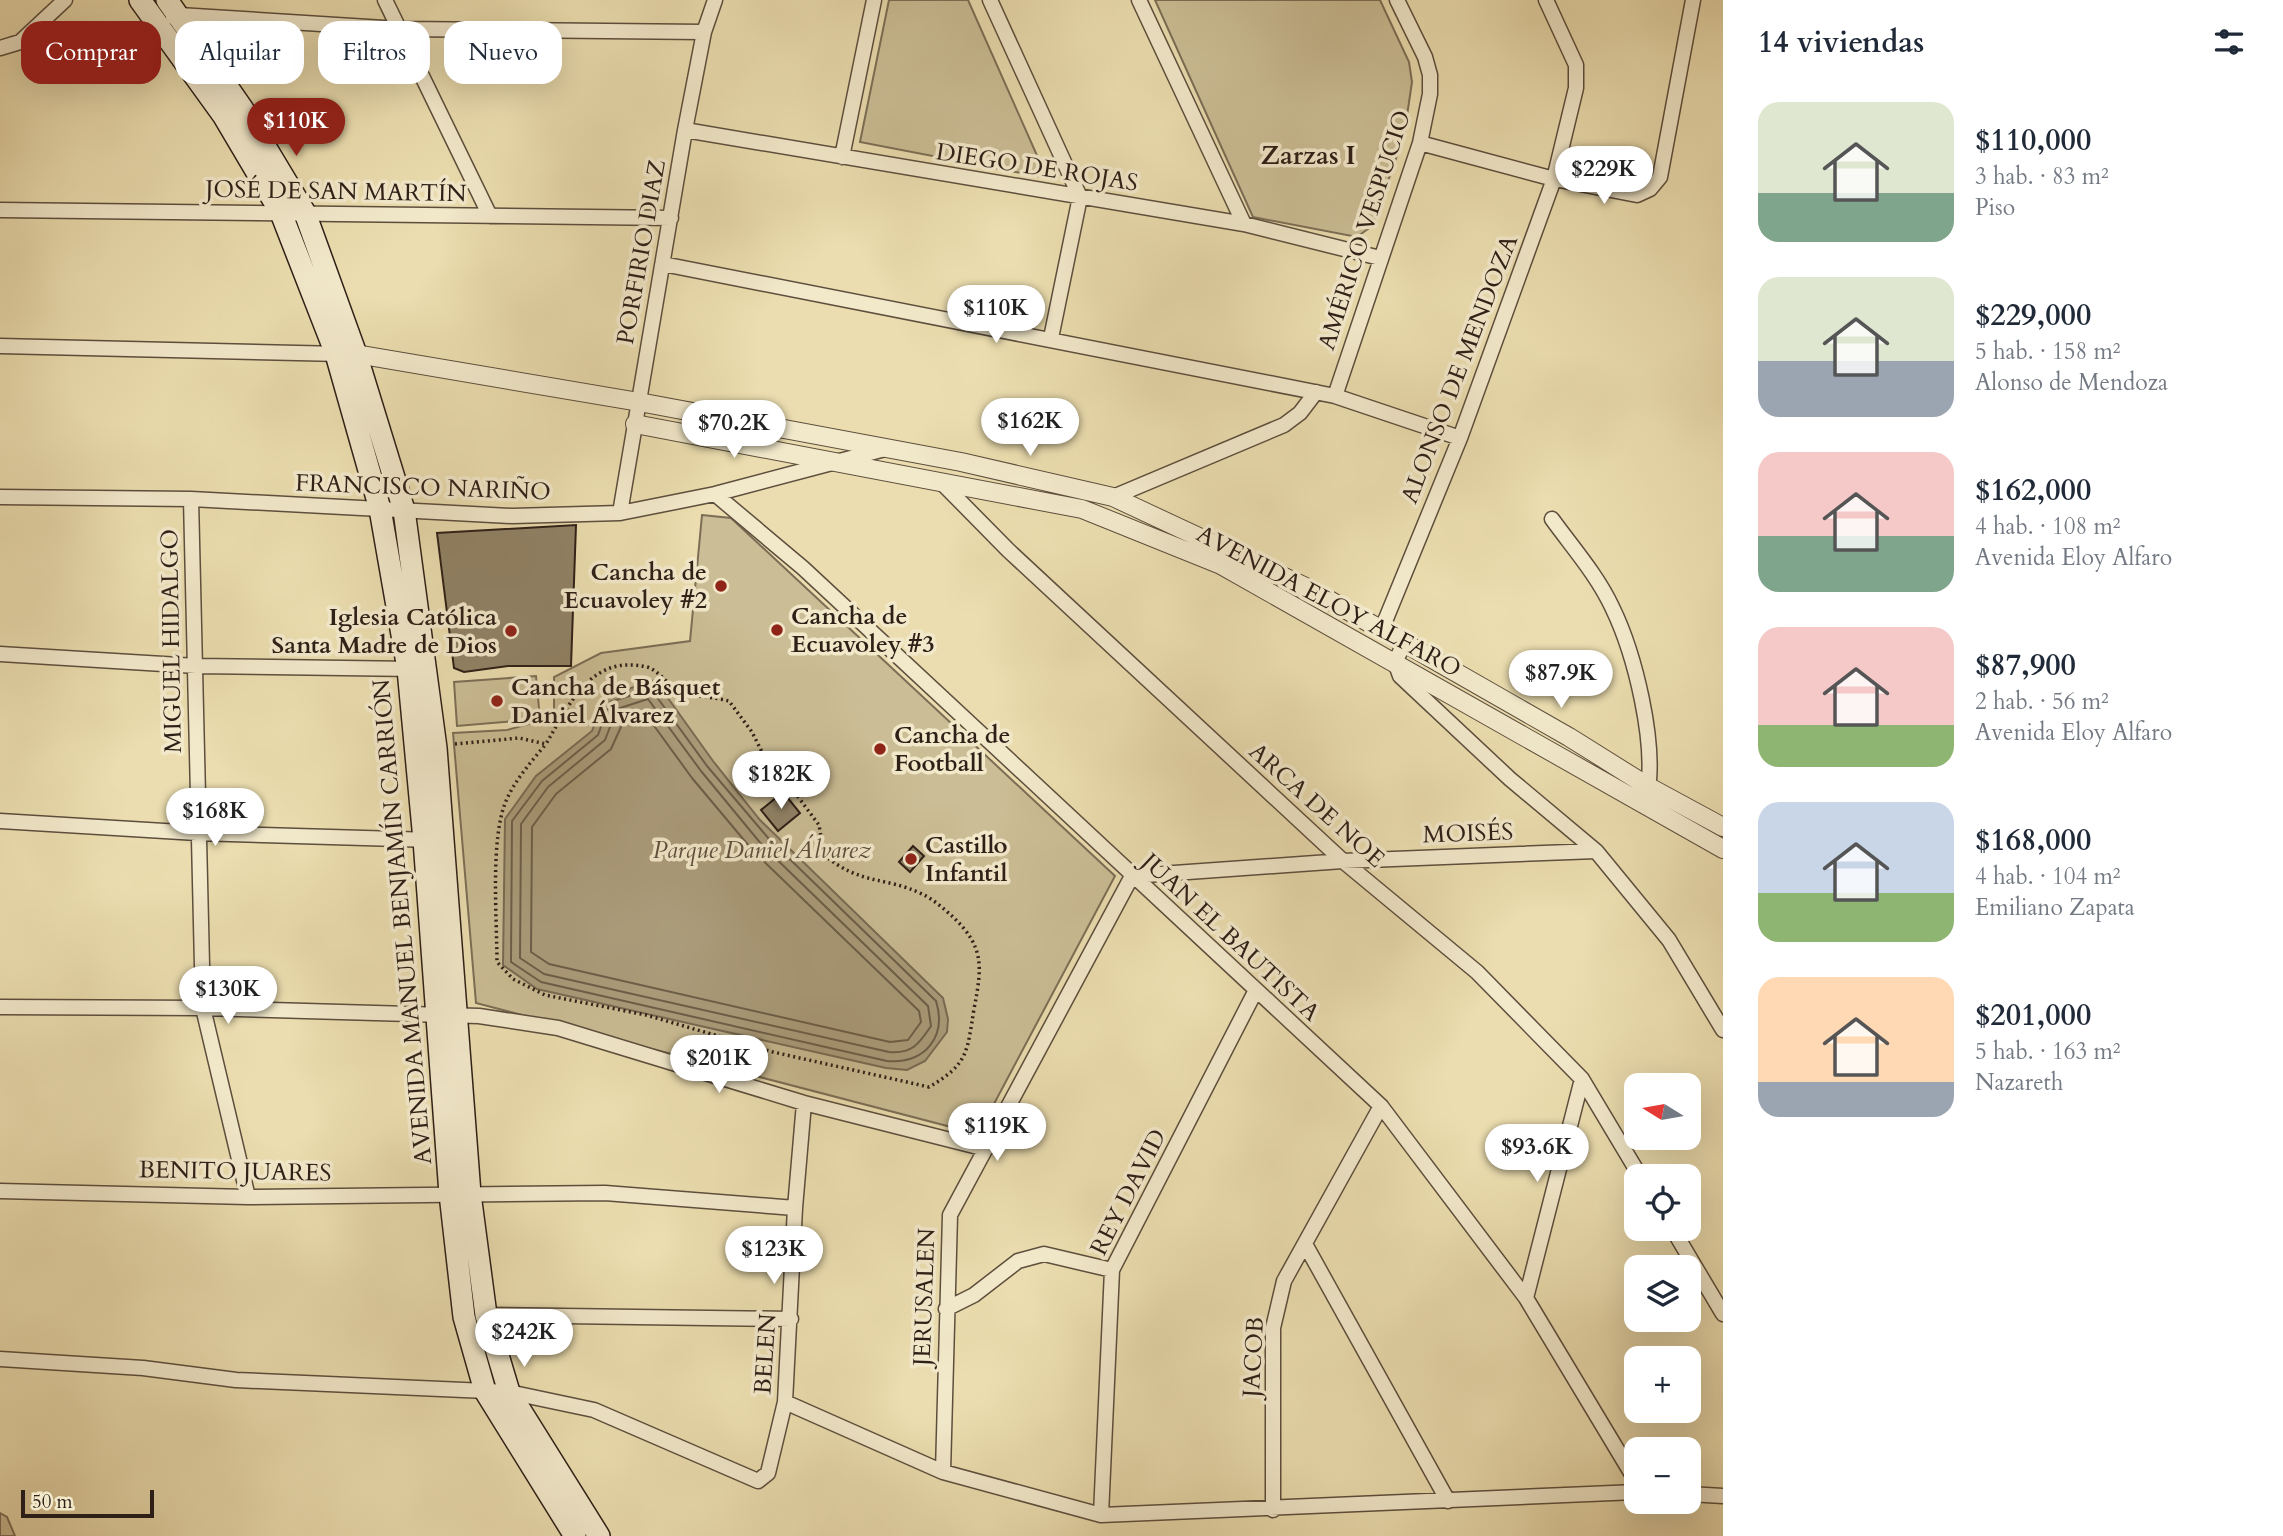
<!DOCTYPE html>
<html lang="es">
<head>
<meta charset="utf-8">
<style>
	body { margin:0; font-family:Cardo,serif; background:#f6f6f7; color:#1f2937; height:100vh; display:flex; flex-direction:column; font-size:26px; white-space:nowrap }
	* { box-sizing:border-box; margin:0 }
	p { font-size:23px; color:#747a83 }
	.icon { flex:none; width:38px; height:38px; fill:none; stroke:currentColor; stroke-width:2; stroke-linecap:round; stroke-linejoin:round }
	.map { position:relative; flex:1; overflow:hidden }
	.sheet { display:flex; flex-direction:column; background:#fff; width:560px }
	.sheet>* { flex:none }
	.hud { position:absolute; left:21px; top:21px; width:665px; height:63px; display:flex; gap:14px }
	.needle { width:46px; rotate:281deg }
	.buttons { position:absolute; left:1624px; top:1073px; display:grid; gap:14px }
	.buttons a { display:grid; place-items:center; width:77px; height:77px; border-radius:14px; background:#fff; box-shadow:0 7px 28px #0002; font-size:35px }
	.scale { position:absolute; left:21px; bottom:18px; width:133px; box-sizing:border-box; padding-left:7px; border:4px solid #2e1f17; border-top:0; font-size:19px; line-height:24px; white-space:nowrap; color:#2e1f17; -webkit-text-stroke:5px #f2e9cb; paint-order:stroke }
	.price { position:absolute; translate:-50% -60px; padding:0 16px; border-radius:24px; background:#fff; color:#222; font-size:23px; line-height:46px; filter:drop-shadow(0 2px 4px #0008) }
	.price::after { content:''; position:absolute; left:50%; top:42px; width:21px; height:16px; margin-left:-10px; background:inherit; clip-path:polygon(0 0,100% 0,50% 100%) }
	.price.selected { background:#8f2418; color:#fff }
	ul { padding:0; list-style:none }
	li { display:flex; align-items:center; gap:21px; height:175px; padding:0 35px }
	li span { display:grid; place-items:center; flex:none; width:196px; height:140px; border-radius:21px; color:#555 }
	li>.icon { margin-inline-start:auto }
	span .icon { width:84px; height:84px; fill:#fffc; stroke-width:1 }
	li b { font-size:30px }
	h2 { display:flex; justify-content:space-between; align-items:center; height:84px; padding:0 35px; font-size:30px }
	.pill { padding:0 24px; border-radius:21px; background:#fff; box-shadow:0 7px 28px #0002; font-size:24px; line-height:63px }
	.pill.selected { background:#8f2418; color:#fff }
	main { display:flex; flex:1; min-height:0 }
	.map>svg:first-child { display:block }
</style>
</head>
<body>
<main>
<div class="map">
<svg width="1723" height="1536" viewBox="0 0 1723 1536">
	<rect width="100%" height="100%" fill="#ebddaf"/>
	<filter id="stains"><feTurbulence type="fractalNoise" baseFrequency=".00286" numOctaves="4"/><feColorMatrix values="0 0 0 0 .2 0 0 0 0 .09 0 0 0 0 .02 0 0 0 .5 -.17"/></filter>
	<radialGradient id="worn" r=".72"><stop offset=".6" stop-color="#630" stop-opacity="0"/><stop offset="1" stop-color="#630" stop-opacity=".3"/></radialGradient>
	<!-- green -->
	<path fill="#cbbd95" stroke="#7c6e56" stroke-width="2" d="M889,0H968L1047,178L860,142Z
		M1155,0H1380L1409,62L1412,82L1404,136L1372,226L1357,237L1253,217Z
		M702,515L731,518L1115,876L978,1134L476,1003L453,733L507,730L554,717V677L601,653L690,641Z
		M536,676L540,719L457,726L454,682Z
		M0,1513L7,1517L15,1536H0Z"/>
	<!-- water -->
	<path fill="#ab9c7b" stroke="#796a53" stroke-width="2" d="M655,680L713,761L760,820L943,998L948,1019L947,1032L925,1061L907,1070L886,1068L537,989L503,965L505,819L536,776L592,731L604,697Z"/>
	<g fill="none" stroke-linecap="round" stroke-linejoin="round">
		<!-- shore -->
		<path stroke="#6c5e49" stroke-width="2" d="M651,689L707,766L769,839L936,1001C947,1037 925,1064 887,1061L541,982L511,962L512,821L542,781L598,735L610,702Z
			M648,699L701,771L762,845L928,1006L931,1026C919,1044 912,1054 889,1052L544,974L520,958L521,824L548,787L605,740L617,709Z
			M644,712L692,778L754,852L919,1011L921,1022L908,1040L890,1042L549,964L531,952L532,827L556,794L611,749L625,718Z"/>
	</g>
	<!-- building -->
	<path fill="#908266" stroke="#2e1f17" stroke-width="2" d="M576,525L571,666H508L464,672L454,668L437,533Z
		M783,792L800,813L778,831L761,810Z
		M913,846L924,856L910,872L899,862Z"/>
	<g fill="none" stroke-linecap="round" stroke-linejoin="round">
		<!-- minor casing -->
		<g stroke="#5d4e3d" stroke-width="17">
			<path id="minor" d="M385,0L490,216
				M990,0L1080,197L1051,338
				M1139,0L1244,224
				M173,17L179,15L400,29L704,32
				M0,48L20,42L65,0
				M685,130L1244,224L1380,258
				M1420,143L1554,179L1637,195L1650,189L1660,177L1693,0
				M842,157L874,0
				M0,210L671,218
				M663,264L1335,396L1460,438
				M0,346L341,354
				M1335,396L1420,143L1430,94V75L1425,57L1397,0
				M942,483L1008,550L1343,861L1477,972L1582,1079L1640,1176
				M715,494L803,568L1381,1106L1526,1298L1636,1481
				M0,497L191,499L512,516L620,513L715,494L885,449
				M1113,497L1284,425L1300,413L1316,392
				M191,499L203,1008L248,1197
				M620,513L685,130L704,32L715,0
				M1552,519C1573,548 1597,575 1612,607C1635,654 1657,744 1647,795
				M1381,631L1460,438L1554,179L1576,88V65L1546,0
				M1404,644L1395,662L1400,676L1510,779L1596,851L1669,940L1723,1030
				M0,654L196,666L415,669
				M0,821L197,833L432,840
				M1132,876L1343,861L1596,851
				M0,1007L203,1008L479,1016L558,1028L804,1103L986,1149
				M0,1191L248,1197L605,1193L795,1208
				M1672,1228L1723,1314
				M1305,1244L1448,1501
				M1526,1298L1582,1079
				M946,1309L974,1295L1018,1261L1044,1254L1112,1270
				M486,1315L791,1319
				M0,1359L143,1368L236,1380L509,1392L594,1410L758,1481L768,1473L785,1402L795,1208L804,1103
				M785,1402L943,1472L1101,1515L1636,1492
				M943,1472L950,1215L1132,876
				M1689,1494L1723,1496
				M1273,1510V1328L1284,1281L1381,1106
				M1101,1515L1112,1270L1256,990"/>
		</g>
		<!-- tertiary casing -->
		<g stroke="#5d4e3d" stroke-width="20">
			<path id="tertiary" d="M356,354L639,402L961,462L1113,497L1310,589L1569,737L1649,787L1723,827
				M635,424L1082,509L1221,565L1723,849"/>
		</g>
		<!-- secondary casing -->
		<g stroke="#2e1f17" stroke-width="24">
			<path id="secondary" d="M140,0L223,115L281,213L336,354L380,509L408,669L424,840L450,1194L464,1317L485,1391L575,1536
				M167,0L242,108L305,213L356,354L404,510L436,748L470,1194L486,1315L509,1392L599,1536"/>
		</g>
		<!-- path -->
		<path stroke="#2e1f17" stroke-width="3.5" stroke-dasharray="2 3.5" stroke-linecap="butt" d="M455,744L519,738L546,744C570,703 591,654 647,667C659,670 668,687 682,691C696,697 714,697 729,701L752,732L767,762L784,778L819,825L824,855C862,886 885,876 922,894C933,899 944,909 952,916C985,947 982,967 974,1009C967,1051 969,1064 929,1087L773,1052L646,1015L545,995L513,979L497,962C497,919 490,839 506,801C515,780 531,762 546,744"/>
		<!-- minor -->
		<use href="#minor" stroke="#f2e9cb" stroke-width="14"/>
		<!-- tertiary -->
		<use href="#tertiary" stroke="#f2e9cb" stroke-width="18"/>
		<!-- secondary -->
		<use href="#secondary" stroke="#f2e9cb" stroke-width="21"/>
	</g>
	<!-- markers -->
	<g fill="#8f2418" stroke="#f2e9cb" stroke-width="2.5">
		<circle cx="721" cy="586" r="7"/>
		<circle cx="777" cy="630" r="7"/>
		<circle cx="511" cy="631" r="7"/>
		<circle cx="497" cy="701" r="7"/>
		<circle cx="880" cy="749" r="7"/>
		<circle cx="911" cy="859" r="7"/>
	</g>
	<g text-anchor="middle" stroke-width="7" stroke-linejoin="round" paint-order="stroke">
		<!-- street labels -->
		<g font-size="24" fill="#2e1f17" stroke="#f2e9cb">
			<text transform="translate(1037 167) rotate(9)" y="8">DIEGO DE ROJAS</text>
			<text transform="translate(336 191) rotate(1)" y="8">JOSÉ DE SAN MARTÍN</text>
			<text transform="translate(1364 230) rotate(-72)" y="8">AMÉRICO VESPUCIO</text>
			<text transform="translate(641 252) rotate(-80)" y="8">PORFIRIO DIAZ</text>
			<text transform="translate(1459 369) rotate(-69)" y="8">ALONSO DE MENDOZA</text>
			<text transform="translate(423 487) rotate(2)" y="8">FRANCISCO NARIÑO</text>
			<text transform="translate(1329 601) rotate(28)" y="8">AVENIDA ELOY ALFARO</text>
			<text transform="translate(171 641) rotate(-91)" y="8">MIGUEL HIDALGO</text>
			<text transform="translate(1317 805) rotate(42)" y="8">ARCA DE NOE</text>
			<text transform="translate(1468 833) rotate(-2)" y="8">MOISÉS</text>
			<text transform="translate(402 922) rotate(-95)" y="8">AVENIDA MANUEL BENJAMÍN CARRIÓN</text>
			<text transform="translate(1231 937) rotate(43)" y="8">JUAN EL BAUTISTA</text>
			<text transform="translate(235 1171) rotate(1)" y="8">BENITO JUARES</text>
			<text transform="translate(1128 1192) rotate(-63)" y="8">REY DAVID</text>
			<text transform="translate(924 1297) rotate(-88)" y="8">JERUSALEN</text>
			<text transform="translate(765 1354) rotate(-86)" y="8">BELEN</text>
			<text transform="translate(1253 1357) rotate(-87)" y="8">JACOB</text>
		</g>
		<!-- poi labels -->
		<g font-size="24" font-weight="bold" fill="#2e1f17" stroke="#f2e9cb" text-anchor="start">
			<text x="707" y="580" text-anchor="end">Cancha de<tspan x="707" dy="28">Ecuavoley #2</tspan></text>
			<text x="791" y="624">Cancha de<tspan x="791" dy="28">Ecuavoley #3</tspan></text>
			<text x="497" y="625" text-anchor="end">Iglesia Católica<tspan x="497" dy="28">Santa Madre de Dios</tspan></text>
			<text x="511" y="695">Cancha de Básquet<tspan x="511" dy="28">Daniel Álvarez</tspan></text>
			<text x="894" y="743">Cancha de<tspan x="894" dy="28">Football</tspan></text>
			<text x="925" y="853">Castillo<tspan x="925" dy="28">Infantil</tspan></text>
		</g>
		<!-- park labels -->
		<g font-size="24" font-style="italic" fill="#5d4e3d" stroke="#f2e9cb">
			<text x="762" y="858">Parque Daniel Álvarez</text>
		</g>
		<!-- neighbourhood labels -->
		<g font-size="26" font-weight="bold" fill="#2e1f17" stroke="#f2e9cb">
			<text x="1308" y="164">Zarzas I</text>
		</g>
	</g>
	<rect width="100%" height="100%" filter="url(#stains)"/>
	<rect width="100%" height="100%" fill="url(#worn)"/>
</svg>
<div class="buttons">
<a><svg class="needle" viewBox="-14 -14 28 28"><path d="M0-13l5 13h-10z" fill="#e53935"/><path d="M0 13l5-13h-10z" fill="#747a83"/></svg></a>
<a><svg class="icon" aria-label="locate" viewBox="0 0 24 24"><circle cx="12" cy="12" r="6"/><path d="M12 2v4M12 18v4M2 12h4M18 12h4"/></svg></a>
<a><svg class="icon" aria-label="layers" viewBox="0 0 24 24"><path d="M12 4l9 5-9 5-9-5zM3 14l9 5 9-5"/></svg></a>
<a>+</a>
<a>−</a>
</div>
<div class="scale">50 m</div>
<b class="price selected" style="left:296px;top:158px">$110K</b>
<b class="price" style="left:1604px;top:206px">$229K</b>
<b class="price" style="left:996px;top:345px">$110K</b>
<b class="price" style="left:1030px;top:458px">$162K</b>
<b class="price" style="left:734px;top:460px">$70.2K</b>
<b class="price" style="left:1561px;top:710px">$87.9K</b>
<b class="price" style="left:781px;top:811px">$182K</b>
<b class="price" style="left:215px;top:848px">$168K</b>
<b class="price" style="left:228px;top:1026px">$130K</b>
<b class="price" style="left:719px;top:1095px">$201K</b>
<b class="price" style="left:997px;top:1163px">$119K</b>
<b class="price" style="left:1537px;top:1184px">$93.6K</b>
<b class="price" style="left:774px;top:1286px">$123K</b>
<b class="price" style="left:524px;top:1369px">$242K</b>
<div class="hud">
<a class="pill selected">Comprar</a>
<a class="pill">Alquilar</a>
<a class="pill">Filtros</a>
<a class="pill">Nuevo</a>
</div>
</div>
<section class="sheet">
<h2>14 viviendas<svg class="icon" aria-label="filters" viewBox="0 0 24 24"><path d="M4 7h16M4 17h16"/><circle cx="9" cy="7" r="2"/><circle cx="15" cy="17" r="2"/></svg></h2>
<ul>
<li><span style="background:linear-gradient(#dfe7d0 65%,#7fa58c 0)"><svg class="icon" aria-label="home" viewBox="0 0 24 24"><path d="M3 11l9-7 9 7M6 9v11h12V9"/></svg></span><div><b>$110,000</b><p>3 hab. · 83 m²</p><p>Piso</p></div></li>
<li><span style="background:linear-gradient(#dfe7d0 60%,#9aa5b1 0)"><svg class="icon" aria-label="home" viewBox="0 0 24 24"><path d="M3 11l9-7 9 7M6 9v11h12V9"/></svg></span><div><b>$229,000</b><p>5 hab. · 158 m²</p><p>Alonso de Mendoza</p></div></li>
<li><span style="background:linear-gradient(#f6c9c9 60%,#7fa58c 0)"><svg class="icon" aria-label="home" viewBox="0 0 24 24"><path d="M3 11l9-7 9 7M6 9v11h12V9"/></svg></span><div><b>$162,000</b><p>4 hab. · 108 m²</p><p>Avenida Eloy Alfaro</p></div></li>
<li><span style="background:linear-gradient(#f6c9c9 70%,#8fb573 0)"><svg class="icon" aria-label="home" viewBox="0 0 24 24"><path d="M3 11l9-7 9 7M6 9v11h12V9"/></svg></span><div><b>$87,900</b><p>2 hab. · 56 m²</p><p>Avenida Eloy Alfaro</p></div></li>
<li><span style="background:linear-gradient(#c9d6e8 65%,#8fb573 0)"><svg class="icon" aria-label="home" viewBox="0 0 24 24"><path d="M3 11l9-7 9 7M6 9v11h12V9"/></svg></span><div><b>$168,000</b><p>4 hab. · 104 m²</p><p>Emiliano Zapata</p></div></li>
<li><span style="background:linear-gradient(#ffd9b3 75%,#9aa5b1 0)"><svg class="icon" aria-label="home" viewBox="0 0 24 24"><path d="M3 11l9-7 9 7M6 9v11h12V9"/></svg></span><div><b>$201,000</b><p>5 hab. · 163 m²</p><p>Nazareth</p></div></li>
</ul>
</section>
</main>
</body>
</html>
